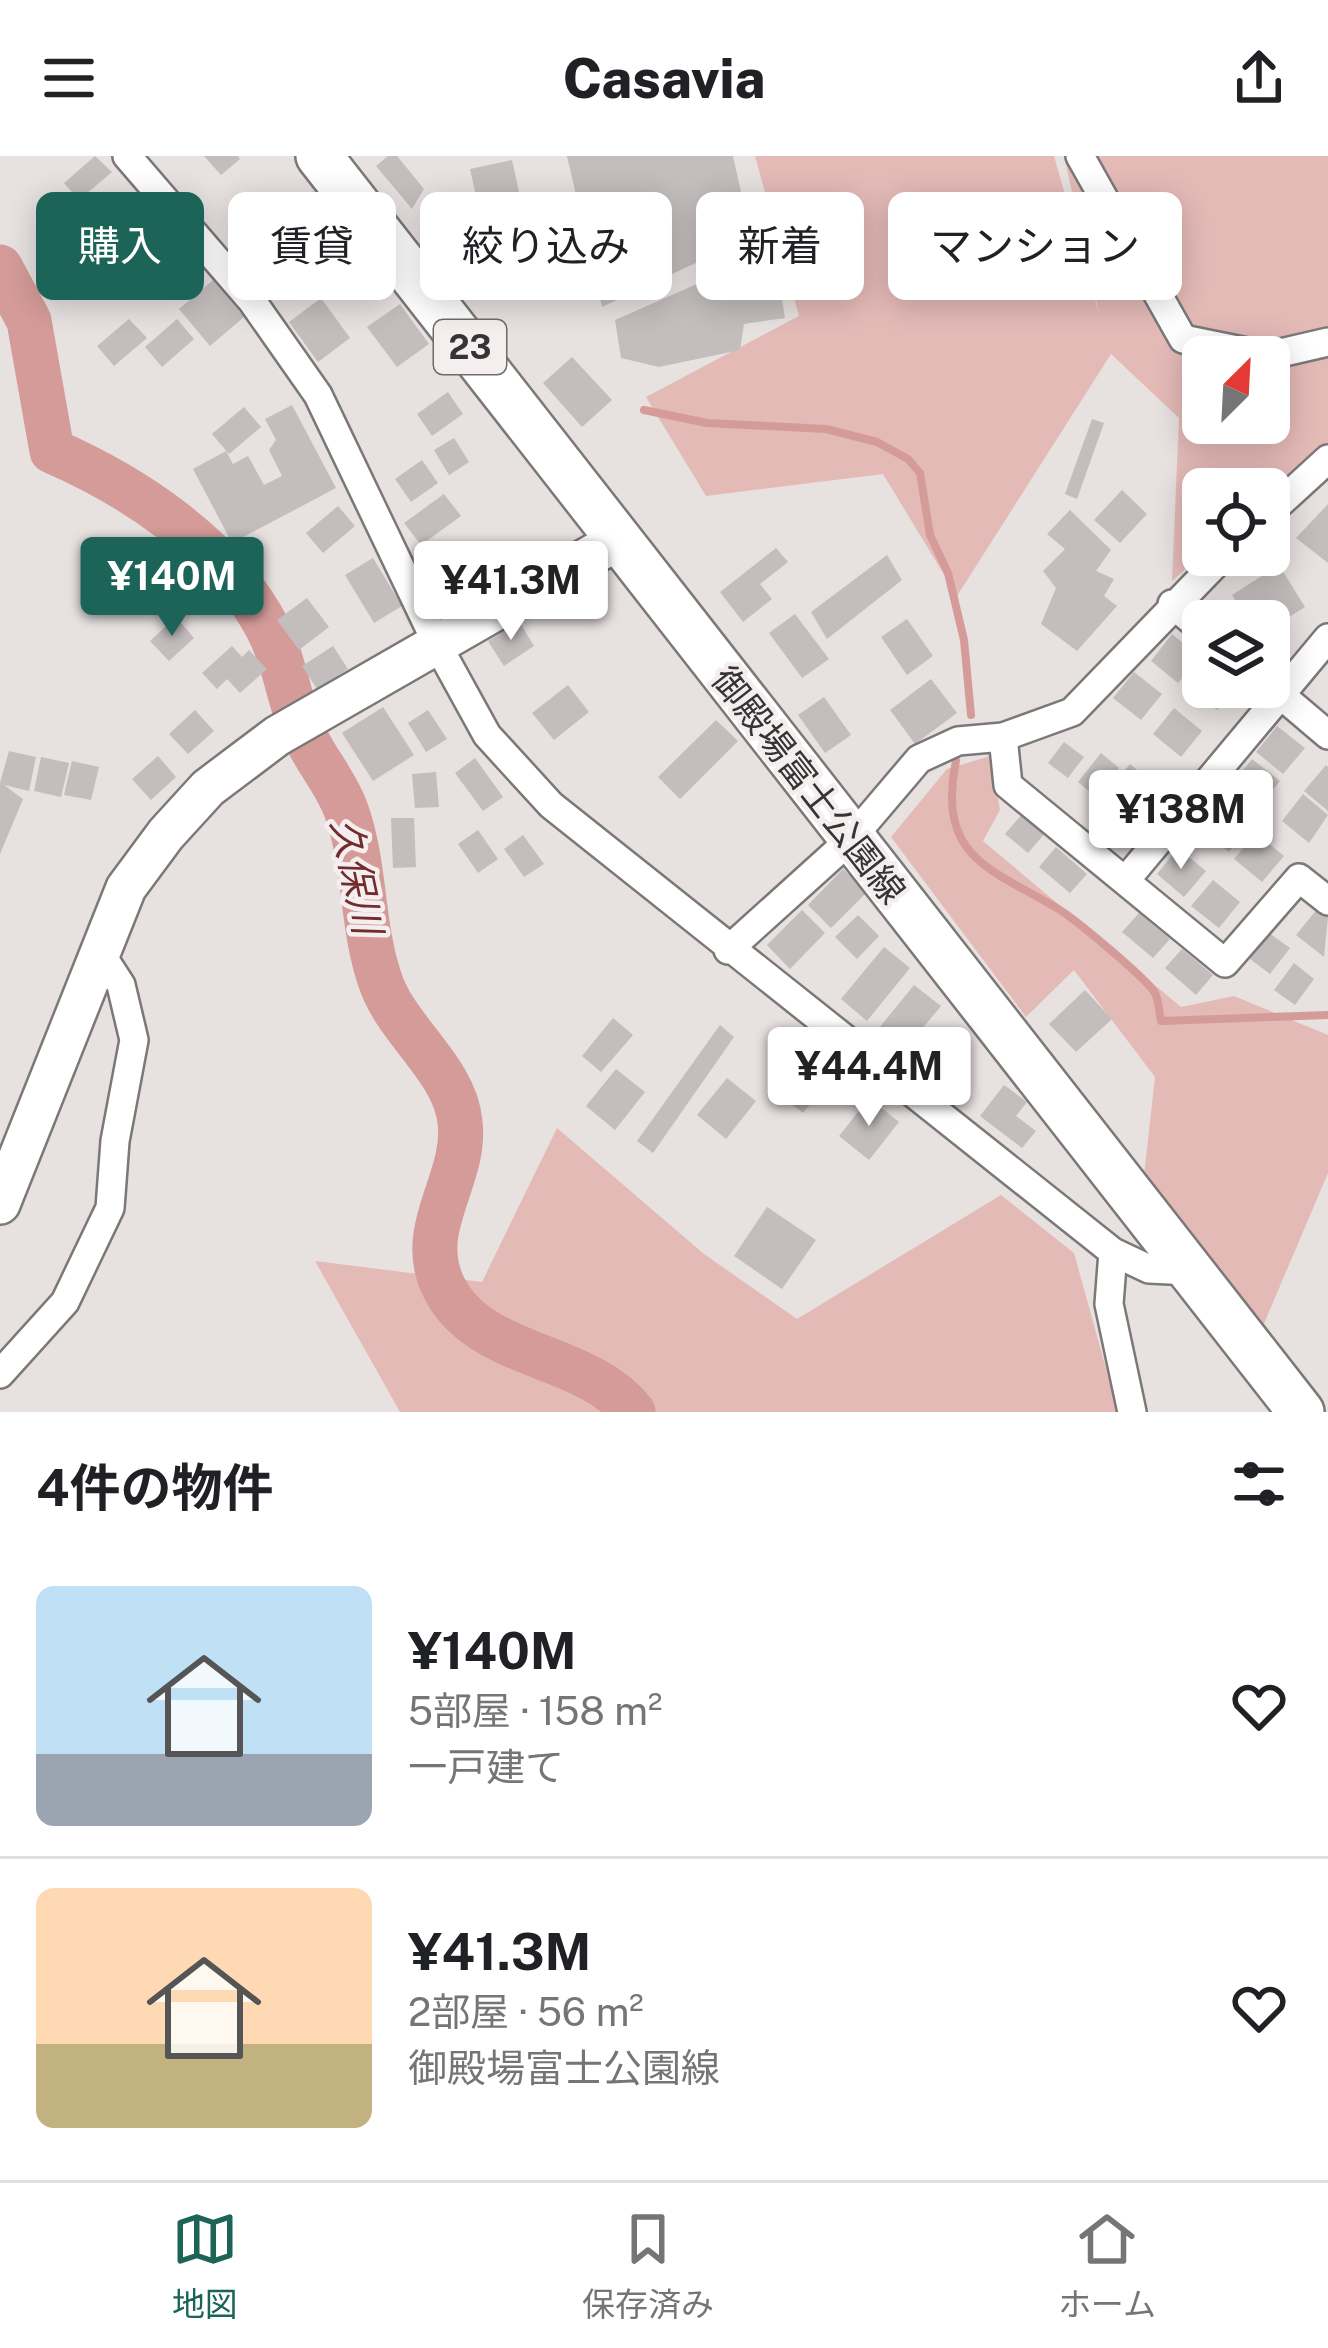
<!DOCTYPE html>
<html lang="ja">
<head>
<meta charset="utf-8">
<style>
	body { margin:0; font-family:"Public Sans","Noto Sans JP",sans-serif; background:#f6f6f6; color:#202124; height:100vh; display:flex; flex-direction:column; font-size:45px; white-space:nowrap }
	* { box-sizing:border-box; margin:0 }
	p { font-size:39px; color:#757577 }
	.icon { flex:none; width:66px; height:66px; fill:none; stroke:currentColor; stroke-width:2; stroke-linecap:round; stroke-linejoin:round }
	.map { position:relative; height:1256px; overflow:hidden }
	.sheet { display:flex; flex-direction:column; background:#fff; flex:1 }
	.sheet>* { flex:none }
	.guide { position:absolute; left:36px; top:36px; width:1257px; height:108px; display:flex; gap:24px }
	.needle { width:78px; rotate:24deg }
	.fabs { position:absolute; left:1182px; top:180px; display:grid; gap:24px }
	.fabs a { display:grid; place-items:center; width:108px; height:108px; border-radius:18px; background:#fff; box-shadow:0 6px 30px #0003; font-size:60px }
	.price { position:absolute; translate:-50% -102px; padding:0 27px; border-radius:12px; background:#fff; color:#222; font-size:39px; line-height:78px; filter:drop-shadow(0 3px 6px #0008) }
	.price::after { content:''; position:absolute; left:50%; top:72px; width:36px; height:27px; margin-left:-18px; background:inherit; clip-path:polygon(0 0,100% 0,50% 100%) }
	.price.on { background:#1d6458; color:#fff }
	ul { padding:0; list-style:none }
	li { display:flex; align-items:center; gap:36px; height:300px; padding:0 36px }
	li+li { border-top:3px solid #e0e0e0 }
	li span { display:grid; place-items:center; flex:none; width:336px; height:240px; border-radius:18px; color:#555 }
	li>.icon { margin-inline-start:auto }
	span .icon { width:144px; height:144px; fill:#fffc; stroke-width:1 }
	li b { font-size:51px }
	h2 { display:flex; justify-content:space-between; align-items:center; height:144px; padding:0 36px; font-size:51px }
	.tag { padding:0 42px; border-radius:18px; background:#fff; box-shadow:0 6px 30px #0003; font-size:42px; line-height:108px }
	.tag.on { background:#1d6458; color:#fff }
	header { display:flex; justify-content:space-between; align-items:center; height:156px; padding:0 36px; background:#fff; font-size:54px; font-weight:800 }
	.tabs { display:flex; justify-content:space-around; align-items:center; height:168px; border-top:3px solid #e0e0e0; background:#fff; font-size:33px; color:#757577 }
	.tabs a { display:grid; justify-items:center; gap:6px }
	.tabs .on { color:#1d6458 }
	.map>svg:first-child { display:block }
</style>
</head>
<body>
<header><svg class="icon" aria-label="menu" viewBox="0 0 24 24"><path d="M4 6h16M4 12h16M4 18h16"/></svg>Casavia<svg class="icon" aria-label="share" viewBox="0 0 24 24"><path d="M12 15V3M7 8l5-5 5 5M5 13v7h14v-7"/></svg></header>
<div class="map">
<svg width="1328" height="1256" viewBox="0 0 1328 1256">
	<rect width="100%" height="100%" fill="#e7e1e0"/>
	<!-- green -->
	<path fill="#e4bab7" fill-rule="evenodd" d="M755,0H1054L1100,161L1064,0H1328V287L1269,340V333H1203V398L1172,425L1179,262L1111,198L957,440L883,318L706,340L646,241L799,160ZM1203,201H1269V267H1203Z
		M990,600L1000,654L983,685L1181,851L1234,840L1328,879V1017L1263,1170L1144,1019L1155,921L1074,814L1026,861L891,681L947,613Z
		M557,972L704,1098L797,1163L1001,1039L1074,1097L1118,1256H400L315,1105L482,1126Z"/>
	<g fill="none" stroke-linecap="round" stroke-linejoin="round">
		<!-- stream -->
		<path stroke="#d49b98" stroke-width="8" d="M644,254L707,267L826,273L877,286L908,303L920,317L930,379L948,417L964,484L971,559
			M956,605C937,701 989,712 1055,751C1072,760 1147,823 1155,837C1159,844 1159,857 1161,865L1328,859"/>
		<!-- river -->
		<path stroke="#d49b98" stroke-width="45" d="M0,111L29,165L52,295C133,330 225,391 267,471C284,502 288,541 302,574C314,602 336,626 346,654C366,709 361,769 380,824C396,874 455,913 460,966C467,1021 418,1069 441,1125C473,1204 585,1194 633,1256"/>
	</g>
	<!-- building -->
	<path fill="#c3bdbd" d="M95,0L112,16L79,44L64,27Z
		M204,0H238L240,3L221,19Z
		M388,0H397L424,33L412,53L376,10Z
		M567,0H733L751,81L602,151Z
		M512,4L529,81L487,90L470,13Z
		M313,35L355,87L327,110L284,58Z
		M152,59L183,95L149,124L118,87Z
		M263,63L286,86L258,114L235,90Z
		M294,94L317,117L288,145L265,121Z
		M774,94L785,162L744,168L740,194L659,211L621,202L615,164Z
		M213,124L244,161L210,190L179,153Z
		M321,142L350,182L318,206L289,166Z
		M400,148L429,188L397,211L367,171Z
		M129,163L147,182L114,210L97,190Z
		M177,163L194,183L162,211L145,191Z
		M572,201L612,244L582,271L543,227Z
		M448,236L463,258L432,280L417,258Z
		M292,249L336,332L232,387L193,313L226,295L233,308L248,300L264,329L282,320L269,294L276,284L265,263Z
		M244,251L261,271L229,298L212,278Z
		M1092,263L1104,267L1077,343L1065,338Z
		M454,282L469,306L449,319L434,294Z
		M422,304L438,327L411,346L395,323Z
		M1122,334L1147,358L1120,387L1094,364Z
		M444,338L461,360L421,389L404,367Z
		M1328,348V407L1296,382Z
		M338,350L355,370L323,397L306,377Z
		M1070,354L1111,394L1096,415L1114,423L1104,440L1117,450L1077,495L1041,468L1056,432L1043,415L1065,393L1047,378Z
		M447,389L462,414L431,433L416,409Z
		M776,392L788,406L760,428L772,443L743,466L720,436Z
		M887,399L902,424L827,483L811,456Z
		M373,402L402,450L374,467L345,419Z
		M1279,409L1305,451L1269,474V465H1248L1232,439Z
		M466,422L482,447L451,466L435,442Z
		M307,442L329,471L299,494L277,464Z
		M795,458L829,503L802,522L769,477Z
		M176,461L194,482L169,505L150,485Z
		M907,463L933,500L907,519L881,481Z
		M519,465L534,490L504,510L488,485Z
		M1172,478L1200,501L1178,527L1151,505Z
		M232,490L242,501L249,494L267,513L240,537L227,523L217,533L202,517Z
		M333,490L348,513L317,533L302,510Z
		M1134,516L1162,538L1141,564L1113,542Z
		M1203,516V531H1237L1217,554L1190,532Z
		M931,523L957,557L915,588L890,554Z
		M568,529L589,556L554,584L532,557Z
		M824,541L851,579L825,597L798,559Z
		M383,551L414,599L373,625L342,577Z
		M1174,552L1202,575L1181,601L1153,578Z
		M195,554L214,575L188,598L169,578Z
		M428,554L447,583L426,596L408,567Z
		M716,564L738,585L680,643L658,621Z
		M1277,570L1305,592L1283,618L1256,596Z
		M1064,586L1084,601L1068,622L1048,607Z
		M9,595L36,601L29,635L4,629L23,643L0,698V627Z
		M1101,597L1119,612L1096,641L1078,626Z
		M158,600L176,621L151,644L132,623Z
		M41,601L69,607L61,641L34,635Z
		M475,602L503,641L483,655L455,617Z
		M1252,603L1280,625L1258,651L1231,629Z
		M72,605L99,611L91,644L64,639Z
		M1130,608L1157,631L1136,657L1109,634Z
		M1326,609L1328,611V655L1304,635Z
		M436,616L439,651L415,652L412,618Z
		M1303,638L1328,659L1309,687L1282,665Z
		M1223,648L1250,670L1229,696L1201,674Z
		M1023,657L1046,676L1028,697L1005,678Z
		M391,662H414L416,711L393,712Z
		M478,674L498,703L478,717L458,688Z
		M1256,677L1284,700L1262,726L1234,703Z
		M523,679L544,708L524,721L504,693Z
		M1056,691L1087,718L1070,737L1039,711Z
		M1178,692L1206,715L1184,741L1157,718Z
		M843,713L867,736L831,772L808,749Z
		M1213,724L1240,746L1219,772L1191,750Z
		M1318,752L1328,761L1324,801L1296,779Z
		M802,754L825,777L790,813L767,789Z
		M1139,757L1170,783L1153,802L1122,776Z
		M858,759L879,780L857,803L835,781Z
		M1269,777L1290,792L1270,818L1250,803Z
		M884,791L910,812L867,865L841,843Z
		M1182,793L1213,819L1196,839L1165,812Z
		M1294,807L1314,823L1295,849L1274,834Z
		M914,829L941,850L897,903L871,882Z
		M1085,834L1112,863L1076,896L1049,868Z
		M613,862L633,879L601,916L582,900Z
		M720,869L734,881L653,997L637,985Z
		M803,897L833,920L803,957L773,934Z
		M616,913L645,936L615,974L586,950Z
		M727,922L756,945L726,983L697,959Z
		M1004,929L1027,946L1016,960L1036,975L1022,992L980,960Z
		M869,942L899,966L869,1004L839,980Z
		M767,1051L816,1084L782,1133L734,1100Z"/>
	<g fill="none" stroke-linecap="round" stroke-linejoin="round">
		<!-- street casing -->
		<g stroke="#7d7878" stroke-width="32">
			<path id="street" d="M127,0L252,145L318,239L438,490L487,579L551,649L1113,1096L1149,1113L1191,1115
				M1080,0L1183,183L1267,200L1328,186
				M1269,357L1328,303
				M1172,448L1203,474
				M1269,529L1328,579
				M1003,581L1008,629L1225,807L1299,722L1328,745
				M1125,725L1328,482
				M728,794L851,683L919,603L958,585L1003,581L1072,556L1224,399
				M1113,1096L1109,1148L1132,1256
				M0,1218L65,1146L110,1052L115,985L134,884L121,829L101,798"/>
		</g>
		<!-- secondary casing -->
		<g stroke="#7d7878" stroke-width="44">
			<path id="secondary" d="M0,1048L126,732L166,678L208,632L277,580L620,383"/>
		</g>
		<!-- primary casing -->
		<g stroke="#7d7878" stroke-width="50">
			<path id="primary" d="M319,0L1301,1256"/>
		</g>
		<!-- street -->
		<use href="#street" stroke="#fff" stroke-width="27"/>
		<!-- secondary -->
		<use href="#secondary" stroke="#fff" stroke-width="39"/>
		<!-- primary -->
		<use href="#primary" stroke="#fff" stroke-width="45"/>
	</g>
	<g text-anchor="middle" stroke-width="9" stroke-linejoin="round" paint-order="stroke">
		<!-- shield labels -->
		<rect fill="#f4eeee" stroke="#6e6b6b" stroke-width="3" x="434" y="164" width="72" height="54" rx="9"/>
		<g font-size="33" font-weight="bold" fill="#353333">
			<text x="470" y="203">23</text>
		</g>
		<!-- street labels -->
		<g font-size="36" fill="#353333" stroke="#f4eeee">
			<text transform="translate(809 629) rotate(52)" y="13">御殿場富士公園線</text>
		</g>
		<!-- water labels -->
		<g font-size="39" font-style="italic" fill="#722c2d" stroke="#f4eeee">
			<text transform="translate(357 720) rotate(78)" y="14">久保川</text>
		</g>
	</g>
</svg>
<div class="fabs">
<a><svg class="needle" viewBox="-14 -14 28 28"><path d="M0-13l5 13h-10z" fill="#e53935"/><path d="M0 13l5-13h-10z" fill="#757577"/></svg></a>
<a><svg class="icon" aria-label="locate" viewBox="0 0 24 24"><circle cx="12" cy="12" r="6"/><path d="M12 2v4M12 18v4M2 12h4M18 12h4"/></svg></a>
<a><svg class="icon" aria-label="layers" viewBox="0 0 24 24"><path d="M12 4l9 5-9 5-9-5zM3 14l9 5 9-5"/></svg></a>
</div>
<b class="price on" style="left:172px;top:483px">¥140M</b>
<b class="price" style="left:511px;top:487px">¥41.3M</b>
<b class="price" style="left:1181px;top:716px">¥138M</b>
<b class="price" style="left:869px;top:973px">¥44.4M</b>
<div class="guide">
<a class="tag on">購入</a>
<a class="tag">賃貸</a>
<a class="tag">絞り込み</a>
<a class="tag">新着</a>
<a class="tag">マンション</a>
</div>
</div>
<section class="sheet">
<h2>4件の物件<svg class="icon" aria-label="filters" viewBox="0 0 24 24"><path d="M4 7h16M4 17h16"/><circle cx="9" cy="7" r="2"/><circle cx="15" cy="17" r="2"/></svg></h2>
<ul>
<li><span style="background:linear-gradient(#bfe0f5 70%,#9aa5b1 0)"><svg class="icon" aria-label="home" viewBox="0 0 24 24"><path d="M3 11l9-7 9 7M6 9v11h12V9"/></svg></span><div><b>¥140M</b><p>5部屋 · 158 m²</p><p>一戸建て</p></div><svg class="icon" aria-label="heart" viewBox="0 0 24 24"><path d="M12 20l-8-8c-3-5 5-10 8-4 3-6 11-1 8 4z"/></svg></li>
<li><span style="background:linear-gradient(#ffd9b3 65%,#c2b280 0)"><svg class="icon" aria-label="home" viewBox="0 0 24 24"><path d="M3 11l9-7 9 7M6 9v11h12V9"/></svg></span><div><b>¥41.3M</b><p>2部屋 · 56 m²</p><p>御殿場富士公園線</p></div><svg class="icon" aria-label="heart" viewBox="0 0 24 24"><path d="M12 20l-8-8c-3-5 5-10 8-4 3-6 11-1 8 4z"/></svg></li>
</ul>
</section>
<nav class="tabs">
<a class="on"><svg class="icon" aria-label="map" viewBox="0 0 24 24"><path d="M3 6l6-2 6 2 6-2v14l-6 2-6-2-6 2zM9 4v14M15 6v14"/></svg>地図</a>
<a><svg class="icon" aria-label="saved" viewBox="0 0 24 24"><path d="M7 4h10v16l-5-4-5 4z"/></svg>保存済み</a>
<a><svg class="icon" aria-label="home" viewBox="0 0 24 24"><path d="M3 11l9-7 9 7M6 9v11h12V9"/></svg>ホーム</a>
</nav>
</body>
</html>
